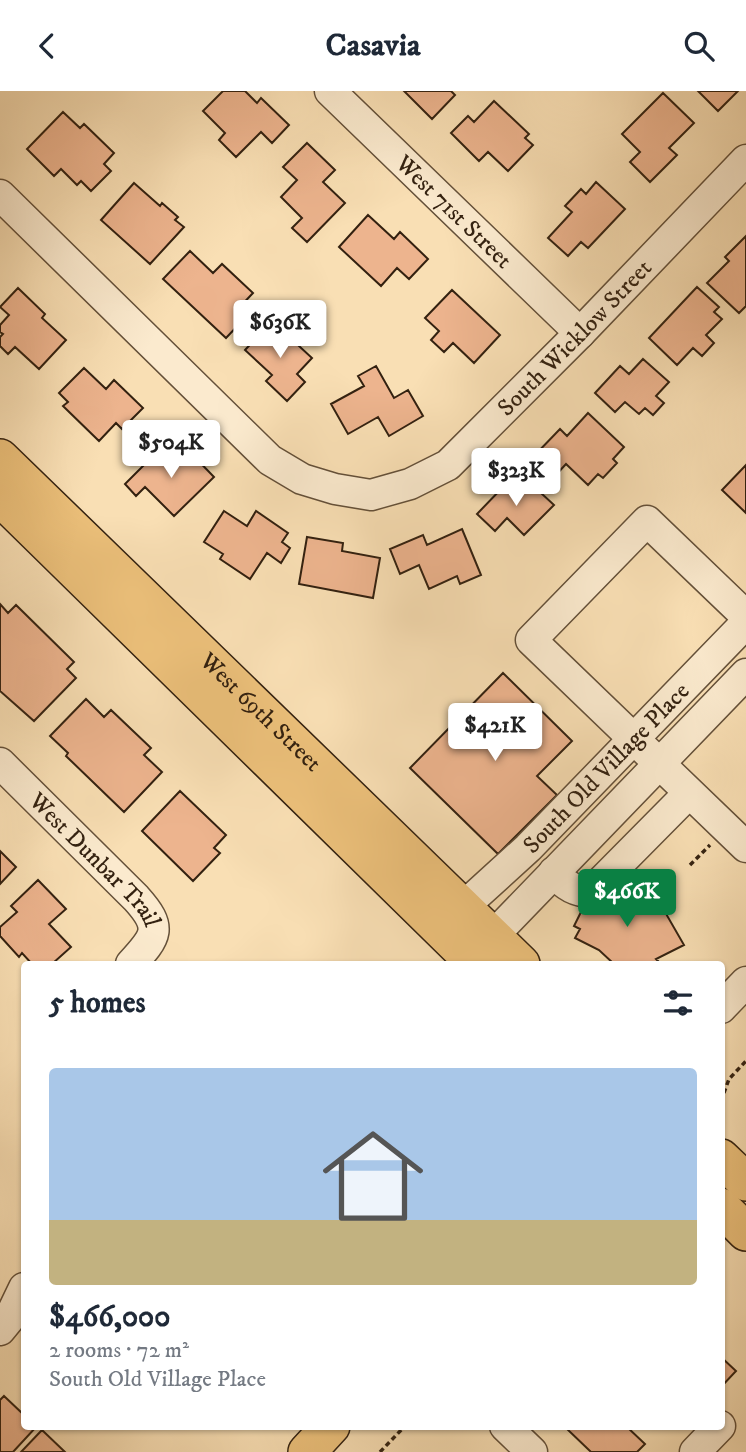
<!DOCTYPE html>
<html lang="en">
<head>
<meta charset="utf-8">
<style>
	body { margin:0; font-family:"IM FELL DW Pica",serif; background:#f2f2f3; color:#1f2937; height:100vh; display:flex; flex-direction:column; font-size:26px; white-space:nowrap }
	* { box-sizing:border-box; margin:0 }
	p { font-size:23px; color:#747a83 }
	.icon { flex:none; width:38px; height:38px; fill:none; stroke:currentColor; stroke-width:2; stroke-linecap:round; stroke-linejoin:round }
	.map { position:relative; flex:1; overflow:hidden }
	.details { position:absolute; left:21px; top:870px; width:704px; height:469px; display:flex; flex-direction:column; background:#fff; border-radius:7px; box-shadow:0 2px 5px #0004 }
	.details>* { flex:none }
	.price { position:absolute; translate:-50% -60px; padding:0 16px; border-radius:7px; background:#fff; color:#222; font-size:23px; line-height:46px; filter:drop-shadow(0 2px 4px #0008) }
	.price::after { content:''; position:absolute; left:50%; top:42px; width:21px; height:16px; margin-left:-10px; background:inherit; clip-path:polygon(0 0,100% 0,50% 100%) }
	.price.active { background:#0b8043; color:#fff }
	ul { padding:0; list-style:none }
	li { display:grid; align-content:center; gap:14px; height:371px; padding:0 28px }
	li+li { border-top:2px solid #e0e1e3 }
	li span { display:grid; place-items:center; height:217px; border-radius:7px; color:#555 }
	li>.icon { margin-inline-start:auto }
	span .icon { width:126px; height:126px; fill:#fffc; stroke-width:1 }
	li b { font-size:30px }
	h2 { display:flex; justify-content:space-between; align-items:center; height:84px; padding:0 28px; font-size:30px }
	header { display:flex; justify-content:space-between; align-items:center; height:91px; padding:0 28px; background:#fff; font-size:32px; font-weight:700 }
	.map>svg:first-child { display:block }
</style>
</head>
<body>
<header><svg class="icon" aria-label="back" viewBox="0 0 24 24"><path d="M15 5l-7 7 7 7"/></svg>Casavia<svg class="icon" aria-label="search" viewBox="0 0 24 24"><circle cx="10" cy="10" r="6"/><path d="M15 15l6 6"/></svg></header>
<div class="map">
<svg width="746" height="1361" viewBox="0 0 746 1361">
	<rect width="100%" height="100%" fill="#f9dfb4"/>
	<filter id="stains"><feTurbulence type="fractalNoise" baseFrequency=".00286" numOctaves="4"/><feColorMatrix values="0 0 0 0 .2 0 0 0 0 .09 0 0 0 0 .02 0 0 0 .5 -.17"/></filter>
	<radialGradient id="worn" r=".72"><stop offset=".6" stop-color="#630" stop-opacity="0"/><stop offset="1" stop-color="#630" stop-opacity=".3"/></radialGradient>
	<!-- building -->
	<path fill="#edb48e" stroke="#332110" stroke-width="2" d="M223,0H245L257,12L261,7L289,34L272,52L261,41L236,66L219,49L225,42L203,20Z
		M404,0H451L455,4L432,28Z
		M698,0H738L718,20Z
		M663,2L694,32L669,57L677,64L650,91L630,71L640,61L622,43Z
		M494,10L529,43L525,47L533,54L508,80L488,61L479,70L451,42L468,25L474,31Z
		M63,21L80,37L84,33L114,62L104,73L111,80L91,100L81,90L77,94L61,78L54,85L27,58Z
		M307,52L335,79L323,91L345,112L307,151L292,137L302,127L281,106L297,89L283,76Z
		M596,91L625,118L588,157L581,151L568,165L548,147L572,121L565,115L581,98L586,103Z
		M134,92L160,115L162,112L178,126L175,129L184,136L150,173L101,129Z
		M368,124L394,148L400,141L428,168L409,188L397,177L381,195L339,156Z
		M746,145V215L739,222L707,192L729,170L725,166Z
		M190,160L213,182L222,173L253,202L236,220L244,228L226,247L163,188Z
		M697,196L719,216L714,221L722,228L706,244L714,252L702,265L693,257L677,274L649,247Z
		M18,197L45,223L42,227L66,249L39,278L15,256L8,263L0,255V246L3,243L0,241V234L9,224L0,216Z
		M452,199L500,244L474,272L453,252L444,261L431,249L439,240L425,227Z
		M272,230L312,267L297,283L305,291L287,310L266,290L272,284L245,259Z
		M643,268L669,291L656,305L664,312L653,324L645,317L639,323L625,311L615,321L595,302L620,275L629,283Z
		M376,275L394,307L408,299L423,325L389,345L378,326L348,343L331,313L364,295L358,285Z
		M84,277L106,298L114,289L143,317L122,338L116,332L99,350L63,315L68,311L59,302Z
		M588,322L624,356L613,368L617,372L603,387L598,383L588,394L566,373L554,386L533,366L560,338L567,345Z
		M161,357L174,371L187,358L214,386L174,425L145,396L136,405L125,393Z
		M746,374V422L722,399Z
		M527,389L554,414L524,444L507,427L495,440L477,423L504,395L513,404Z
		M224,420L247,435L256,420L288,442L282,451L290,457L281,472L267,462L250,488L220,468L223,463L204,451Z
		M462,438L481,484L460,493L457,485L429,498L419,474L400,483L390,458L423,444L427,454Z
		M307,446L343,452L342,460L380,467L373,507L299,493Z
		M0,513L8,522L16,514L74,571L67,578L76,587L34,630L0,600Z
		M503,582L572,650L537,685L557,704L498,763L410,677Z
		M86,608L104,626L111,619L151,657L144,664L162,681L124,721L66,665L68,662L50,645Z
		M180,700L226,744L214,757L220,762L193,790L142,740Z
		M0,760L16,776L0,793Z
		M616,785L634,801L630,805L640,821L647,813L652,819L661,814L684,854L656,868L661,873H614L599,859L575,847L580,838L574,835L584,815L594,821Z
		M38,789L66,818L49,833L71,856L52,873H32L22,862L19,866L0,845V836L17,821L11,815Z
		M721,1266L736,1280L721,1296Z
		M4,1305L24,1324V1335H37L13,1361H0V1309Z
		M568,1335H626L645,1353L637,1361H591L566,1337Z
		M42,1339L65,1361H21Z"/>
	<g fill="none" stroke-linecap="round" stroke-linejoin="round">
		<!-- minor casing -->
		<g stroke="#645039" stroke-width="33">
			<g id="minor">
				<path id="s1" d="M330,0L580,242"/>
				<path id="s2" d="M0,104L270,369L302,388L335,398L371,404L410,393L448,374L580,242L746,69"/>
				<path d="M746,525L647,430L531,549L746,756"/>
				<path id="s3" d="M0,672L136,807C163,837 157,845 131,873"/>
				<path d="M554,781C564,794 575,801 591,801L689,702"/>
				<path id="s4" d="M462,817L528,757L746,532"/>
				<path d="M492,846L746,583"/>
				<path d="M721,917L746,891"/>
				<path d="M0,1239L9,1228L24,1197"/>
				<path d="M505,1335L532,1361"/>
				<path d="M695,1361L720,1335"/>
			</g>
		</g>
		<!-- major casing -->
		<g stroke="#332110" stroke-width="40">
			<g id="major">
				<path id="s5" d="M0,367L521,873"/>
				<path d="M0,406L476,873"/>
				<path d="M721,1067L746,1091"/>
				<path d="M721,1116L746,1141"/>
				<path d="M307,1361L331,1335"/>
			</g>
		</g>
		<!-- path -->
		<path stroke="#332110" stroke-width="3.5" stroke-dasharray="5 3.5" stroke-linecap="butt" d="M690,774L710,754
			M721,1010L729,988L746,970
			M380,1361L405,1335"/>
		<!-- minor -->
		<use href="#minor" stroke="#fbeace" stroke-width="30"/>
		<!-- major -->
		<use href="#major" stroke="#ecc07a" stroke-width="37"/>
	</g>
	<g text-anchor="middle" stroke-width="5" stroke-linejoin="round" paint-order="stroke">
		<!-- street labels -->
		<g font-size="24" fill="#332110" stroke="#fbeace">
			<text dy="8" stroke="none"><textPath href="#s1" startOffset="173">West 71st Street</textPath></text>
			<text dy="8" stroke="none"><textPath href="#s2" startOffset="749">South Wicklow Street</textPath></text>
			<text dy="8" stroke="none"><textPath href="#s5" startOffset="364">West 69th Street</textPath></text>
			<text dy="8" stroke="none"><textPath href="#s4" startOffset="201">South Old Village Place</textPath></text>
			<text dy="8" stroke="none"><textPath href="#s3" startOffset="136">West Dunbar Trail</textPath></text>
		</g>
	</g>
	<rect width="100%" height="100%" filter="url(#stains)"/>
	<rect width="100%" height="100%" fill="url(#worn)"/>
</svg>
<b class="price" style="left:280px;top:269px">$636K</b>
<b class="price" style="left:171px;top:389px">$504K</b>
<b class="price" style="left:516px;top:417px">$323K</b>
<b class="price" style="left:495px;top:672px">$421K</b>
<b class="price active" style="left:627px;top:838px">$466K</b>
<section class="details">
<h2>5 homes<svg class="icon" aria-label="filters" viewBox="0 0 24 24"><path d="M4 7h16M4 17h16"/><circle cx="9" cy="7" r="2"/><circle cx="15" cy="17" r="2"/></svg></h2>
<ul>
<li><span style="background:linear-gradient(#a9c7e8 70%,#c2b280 0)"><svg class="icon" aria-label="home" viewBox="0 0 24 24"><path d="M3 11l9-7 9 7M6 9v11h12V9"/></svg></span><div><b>$466,000</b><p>2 rooms · 72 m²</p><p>South Old Village Place</p></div></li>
</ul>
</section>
</div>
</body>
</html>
